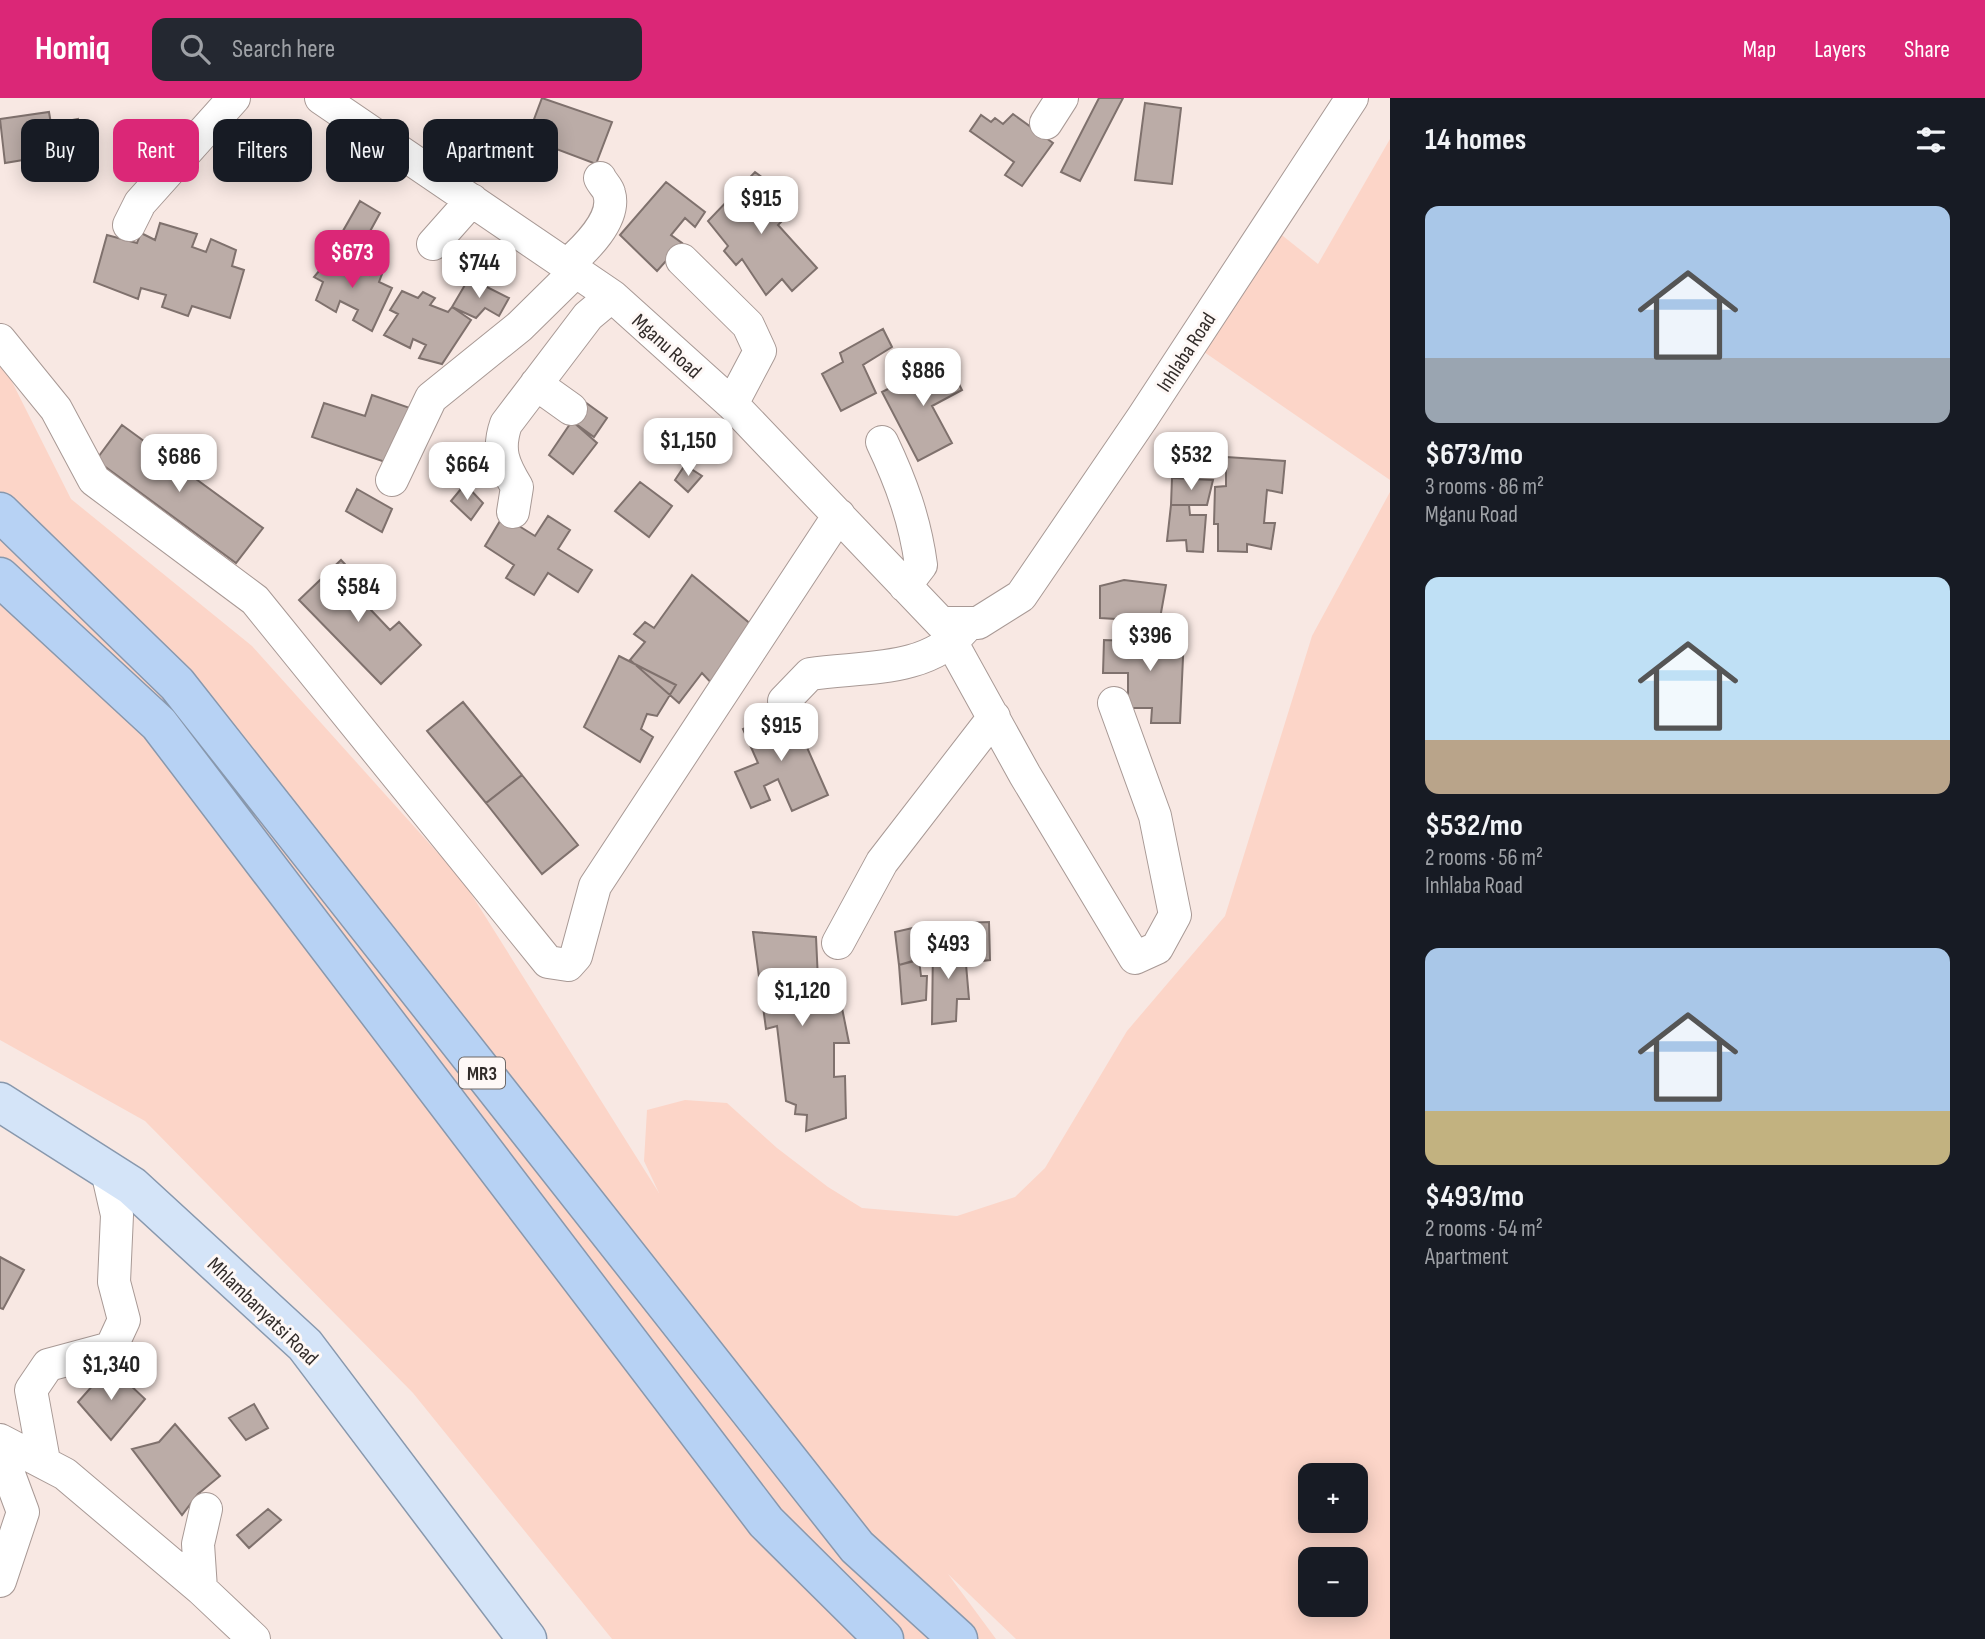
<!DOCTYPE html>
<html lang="en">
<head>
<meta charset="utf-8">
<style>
	body { margin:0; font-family:"Sofia Sans Condensed",sans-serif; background:#242831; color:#f1f3f6; height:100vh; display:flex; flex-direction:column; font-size:26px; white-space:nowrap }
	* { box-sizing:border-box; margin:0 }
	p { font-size:23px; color:#9ea1a6 }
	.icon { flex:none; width:38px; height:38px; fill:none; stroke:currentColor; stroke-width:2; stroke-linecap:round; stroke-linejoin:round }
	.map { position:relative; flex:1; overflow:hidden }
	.panel { display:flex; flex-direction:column; background:#171b24; width:595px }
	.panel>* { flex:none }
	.hud { position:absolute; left:21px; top:21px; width:665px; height:63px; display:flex; gap:14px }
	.fabs { position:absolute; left:1298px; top:1365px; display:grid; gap:14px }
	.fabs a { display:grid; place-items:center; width:70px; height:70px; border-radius:14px; background:#171b24; box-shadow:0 4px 18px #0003; font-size:35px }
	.price { position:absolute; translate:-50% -60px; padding:0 16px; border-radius:14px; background:#fff; color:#222; font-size:23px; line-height:46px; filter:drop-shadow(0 2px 4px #0008) }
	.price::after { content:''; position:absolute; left:50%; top:42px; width:21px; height:16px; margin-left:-10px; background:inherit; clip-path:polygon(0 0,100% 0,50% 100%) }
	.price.on { background:#db2777; color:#fff }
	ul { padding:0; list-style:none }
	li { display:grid; align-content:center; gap:14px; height:371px; padding:0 35px }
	li span { display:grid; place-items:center; height:217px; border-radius:14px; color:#555 }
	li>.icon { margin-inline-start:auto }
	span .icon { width:126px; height:126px; fill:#fffc; stroke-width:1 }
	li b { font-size:30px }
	h2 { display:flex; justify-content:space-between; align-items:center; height:84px; padding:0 35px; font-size:30px }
	.tag { padding:0 24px; border-radius:14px; background:#171b24; box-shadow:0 4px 18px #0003; font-size:24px; line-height:63px }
	.tag.on { background:#db2777; color:#fff }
	header { display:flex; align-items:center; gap:42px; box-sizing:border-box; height:98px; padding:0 35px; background:#db2777; color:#fff }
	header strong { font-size:33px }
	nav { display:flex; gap:38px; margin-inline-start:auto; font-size:24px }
	.search { width:490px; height:63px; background:#242831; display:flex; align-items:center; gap:18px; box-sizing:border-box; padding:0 24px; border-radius:14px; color:#9ea1a6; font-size:26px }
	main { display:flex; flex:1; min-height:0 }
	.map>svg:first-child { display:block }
</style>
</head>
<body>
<header>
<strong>Homiq</strong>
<div class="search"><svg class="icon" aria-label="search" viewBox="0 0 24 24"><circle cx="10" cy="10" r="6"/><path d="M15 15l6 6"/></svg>Search here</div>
<nav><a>Map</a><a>Layers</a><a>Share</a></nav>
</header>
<main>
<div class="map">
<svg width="1390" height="1541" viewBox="0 0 1390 1541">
	<rect width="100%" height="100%" fill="#f8e8e3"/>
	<!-- green -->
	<path fill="#fcd5c8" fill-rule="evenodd" d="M1390,41V382L1191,245L1278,134L1318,166Z
		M0,260L71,401L252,548L463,783L659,1095L644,1063L647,1012L685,1002L727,1005L777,1050L828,1089L862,1110L957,1118L1015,1099L1045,1070L1127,933L1225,818L1312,538L1390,394V1541H1016L948,1476L996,1541H612L413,1295L145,1023L0,942ZM1311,1377H1356V1423H1311ZM1311,1461H1356V1507H1311Z"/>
	<!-- building -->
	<path fill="#bbaca7" stroke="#7f716d" stroke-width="2" d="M542,0L612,24L596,66L527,40Z
		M1099,0H1123L1080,83L1061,74Z
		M1145,5L1181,10L1172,86L1135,82Z
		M49,14L51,26L78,21L83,52L5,65L0,21Z
		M1013,16L1053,45L1022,88L1005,77L1014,64L970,33L981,17L991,24L995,20L1003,26Z
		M755,74L778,91L773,97L791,114L778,127L817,170L792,193L782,181L766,197L742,161L736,167L724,153L728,148L708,123Z
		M666,84L705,114L695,129L685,120L671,137L682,145L657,173L620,137Z
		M360,103L380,115L356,159L335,147Z
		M160,125L197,136L192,149L206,154L211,141L236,152L232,168L244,172L230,220L192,208L188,218L162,209L166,197L141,190L138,201L94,184L107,137L137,145L141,135L155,142Z
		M335,154L355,163L351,170L369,177L372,171L382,176L379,184L392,190L372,233L353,222L358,212L340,203L336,214L316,202L323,184L314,179Z
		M469,180L509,200L499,218L485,210L476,220L452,209Z
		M402,193L418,200L423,194L435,200L430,207L448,214L452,209L471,222L442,266L419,260L426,247L413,241L410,250L384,237L398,216L390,212Z
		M883,231L892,249L863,267L876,295L841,313L822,276L843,264L840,255Z
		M946,261L962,292L932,308L952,345L918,363L882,294Z
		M372,297L410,310L391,366L312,339L324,305L365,318Z
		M585,304L607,320L594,339L572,323Z
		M572,323L597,345L573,376L549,357Z
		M122,327L263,430L236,465L96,362Z
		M1226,359L1285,363L1282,395L1267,392L1264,425H1275L1271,451L1247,446V454L1218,453V426H1214L1215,389L1226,388Z
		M685,367L702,378L688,394L675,382Z
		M1172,380L1213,382L1207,407H1171Z
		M640,384L672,408L649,439L615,413Z
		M465,386L483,405L471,422L451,403Z
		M357,391L392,411L382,434L346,413Z
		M1171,407H1189L1190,417H1206L1203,454L1187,453L1186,442L1167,443Z
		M503,418L535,438L548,418L570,432L558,451L592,472L578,494L548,475L534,497L506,480L514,467L485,448Z
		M341,462L359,481L350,490L390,532L399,524L421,547L381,586L299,502Z
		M692,477L759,533L716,590L702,575L679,605L630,562L645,544L634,536L645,524L654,530Z
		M1124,482L1166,487L1159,526L1130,522L1128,530L1116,528V521L1100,520V488Z
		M1135,536L1184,538L1180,625H1151L1152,610H1128V575H1103L1104,542L1133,543Z
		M619,558L676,587L657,618L647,616L641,631L653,639L640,664L584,629Z
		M463,604L522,677L486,705L427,633Z
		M790,611L828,697L792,713L778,681L764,688L770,702L751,710L735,674L758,665L743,631Z
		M522,677L578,747L542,776L486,705Z
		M989,824L990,862L966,865L964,843L959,844V825Z
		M930,826L935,858L899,867L895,834Z
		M753,834L816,839L818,882L799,879L801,909L842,910L849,945H834V979L845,978L846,1020L806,1033L807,1017L795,1016L796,1007L786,1003L777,928L766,931Z
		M964,843L969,901H957L956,923L932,926L933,847Z
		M919,861L921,878H927L926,902L902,906L899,867Z
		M0,1159L24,1172L3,1211L0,1210Z
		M110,1268L145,1301L111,1342L78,1304Z
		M254,1306L268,1330L246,1342L229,1320Z
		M175,1326L220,1378L198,1396L182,1417L132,1351L159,1344Z
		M268,1411L281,1422L249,1450L237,1437Z"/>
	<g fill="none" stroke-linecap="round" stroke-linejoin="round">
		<!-- minor casing -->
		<g stroke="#a89995" stroke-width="34">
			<path id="minor" d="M321,0L612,198L732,306L941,525H978L1021,498L1143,319L1352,0
				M1046,25L1062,0
				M129,127L140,105L234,0
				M433,146L472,102
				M682,162L748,227L760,253L732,306
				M567,167C584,152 617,121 609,95C608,90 602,85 600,80
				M0,242L56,311L94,382L255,502L548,864L568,867L576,858L595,788L839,417
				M536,286L571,311
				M882,344C901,384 915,422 921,467L905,488
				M392,382L431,300L519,229L576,173
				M513,414L517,389C503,366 497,352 506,326L588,218L612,198
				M952,545L1025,677L1135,860L1157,850L1175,817L1155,718L1114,605
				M784,603L810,576C864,568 926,575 964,531
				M838,845L882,764L994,619
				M0,1342L65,1376L201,1491L254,1541
				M0,1352L23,1414L0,1483
				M44,1363L31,1292L48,1267L111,1250L124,1222L114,1184L117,1117L107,1073
				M201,1491L198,1446L206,1411"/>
		</g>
		<!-- major casing -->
		<g stroke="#8898ad" stroke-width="41">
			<path id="major" d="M0,1004L132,1088L305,1247L527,1541"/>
		</g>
		<!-- highway casing -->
		<g stroke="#8898ad" stroke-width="41">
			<path id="highway" d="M0,414L177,586L857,1449L958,1541
				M0,479L159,626L766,1424L884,1541"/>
		</g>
		<!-- minor -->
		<use href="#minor" stroke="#fff" stroke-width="32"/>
		<!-- major -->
		<use href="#major" stroke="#d4e4f8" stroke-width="38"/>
		<!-- highway -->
		<use href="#highway" stroke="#b7d2f4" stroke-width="38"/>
	</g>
	<g text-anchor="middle" stroke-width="6" stroke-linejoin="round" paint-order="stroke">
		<!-- shield labels -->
		<rect fill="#fef8f6" stroke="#6f6967" stroke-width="2" x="459" y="959.5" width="46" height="31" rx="5"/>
		<g font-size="19" font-weight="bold" fill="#322c2a">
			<text x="482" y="982">MR3</text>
		</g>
		<!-- street labels -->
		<g font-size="21" fill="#322c2a" stroke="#fef8f6">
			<text transform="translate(667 248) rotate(42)" y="7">Mganu Road</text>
			<text transform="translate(1186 254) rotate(-57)" y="7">Inhlaba Road</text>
			<text transform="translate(263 1213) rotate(44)" y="7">Mhlambanyatsi Road</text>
		</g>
	</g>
</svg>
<div class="fabs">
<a>+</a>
<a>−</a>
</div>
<b class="price" style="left:761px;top:138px">$915</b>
<b class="price on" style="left:352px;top:192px">$673</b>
<b class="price" style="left:479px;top:202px">$744</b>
<b class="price" style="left:923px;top:310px">$886</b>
<b class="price" style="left:688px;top:380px">$1,150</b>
<b class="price" style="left:1191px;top:394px">$532</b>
<b class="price" style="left:179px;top:396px">$686</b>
<b class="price" style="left:467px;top:404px">$664</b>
<b class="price" style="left:358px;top:526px">$584</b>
<b class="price" style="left:1150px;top:575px">$396</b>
<b class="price" style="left:781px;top:665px">$915</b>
<b class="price" style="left:948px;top:883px">$493</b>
<b class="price" style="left:802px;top:930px">$1,120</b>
<b class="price" style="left:111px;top:1304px">$1,340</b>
<div class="hud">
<a class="tag">Buy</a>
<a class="tag on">Rent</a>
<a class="tag">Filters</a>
<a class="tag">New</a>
<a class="tag">Apartment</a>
</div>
</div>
<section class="panel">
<h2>14 homes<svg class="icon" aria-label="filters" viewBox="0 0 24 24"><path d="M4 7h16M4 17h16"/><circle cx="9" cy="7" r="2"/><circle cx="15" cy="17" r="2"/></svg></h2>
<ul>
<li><span style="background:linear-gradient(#a9c7e8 70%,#9aa5b1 0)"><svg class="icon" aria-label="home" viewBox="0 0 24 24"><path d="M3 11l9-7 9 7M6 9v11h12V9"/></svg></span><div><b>$673/mo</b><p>3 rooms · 86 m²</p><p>Mganu Road</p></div></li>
<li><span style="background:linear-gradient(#bfe0f5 75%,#b9a48a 0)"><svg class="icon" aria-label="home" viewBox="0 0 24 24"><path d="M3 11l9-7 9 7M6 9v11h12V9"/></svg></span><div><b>$532/mo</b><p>2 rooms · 56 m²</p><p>Inhlaba Road</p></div></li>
<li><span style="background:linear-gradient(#a9c7e8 75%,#c2b280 0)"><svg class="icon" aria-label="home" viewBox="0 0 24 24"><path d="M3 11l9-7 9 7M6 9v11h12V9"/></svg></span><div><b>$493/mo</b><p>2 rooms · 54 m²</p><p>Apartment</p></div></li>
</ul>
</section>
</main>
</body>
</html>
